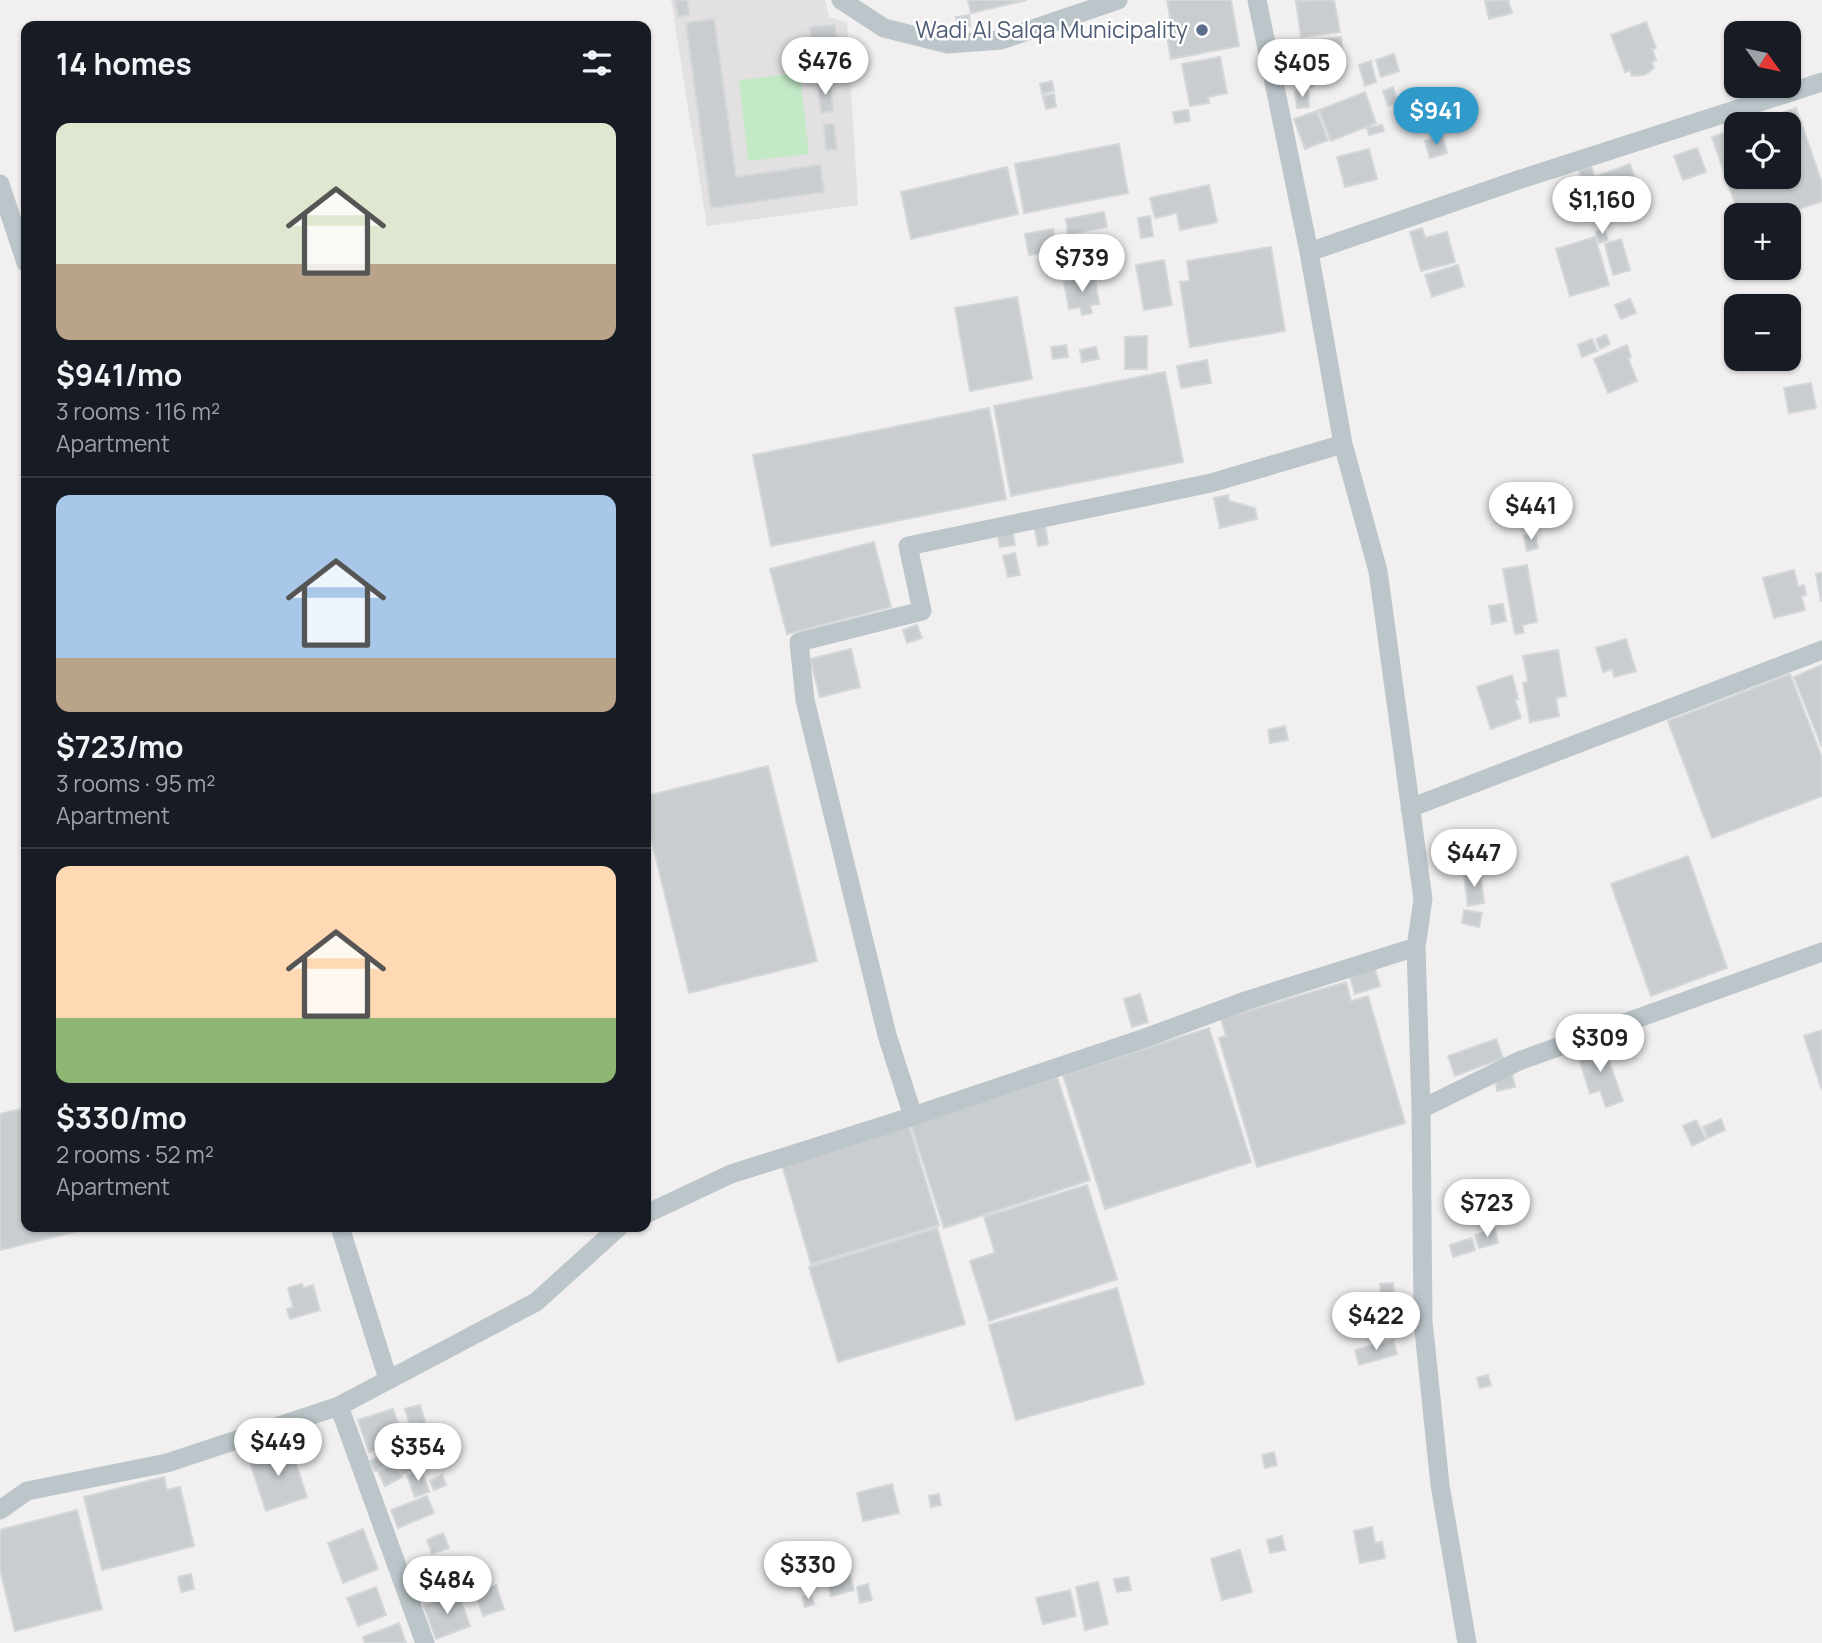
<!DOCTYPE html>
<html lang="en">
<head>
<meta charset="utf-8">
<style>
	body { margin:0; font-family:Manrope,sans-serif; background:#242831; color:#f1f3f6; height:100vh; display:flex; flex-direction:column; font-size:26px; white-space:nowrap }
	* { box-sizing:border-box; margin:0 }
	p { font-size:23px; color:#9ea1a6 }
	.icon { flex:none; width:38px; height:38px; fill:none; stroke:currentColor; stroke-width:2; stroke-linecap:round; stroke-linejoin:round }
	.map { position:relative; flex:1; overflow:hidden }
	.side { position:absolute; left:21px; top:21px; width:630px; height:1211px; display:flex; flex-direction:column; background:#171b24; border-radius:14px; box-shadow:0 2px 5px #0004 }
	.side>* { flex:none }
	.needle { width:46px; rotate:123deg }
	.tools { position:absolute; left:1724px; top:21px; display:grid; gap:14px }
	.tools a { display:grid; place-items:center; width:77px; height:77px; border-radius:14px; background:#171b24; box-shadow:0 2px 5px #0004; font-size:35px }
	.price { position:absolute; translate:-50% -60px; padding:0 16px; border-radius:24px; background:#fff; color:#222; font-size:23px; line-height:46px; filter:drop-shadow(0 2px 4px #0008) }
	.price::after { content:''; position:absolute; left:50%; top:42px; width:21px; height:16px; margin-left:-10px; background:inherit; clip-path:polygon(0 0,100% 0,50% 100%) }
	.price.current { background:#309bca; color:#fff }
	ul { padding:0; list-style:none }
	li { display:grid; align-content:center; gap:14px; height:371px; padding:0 35px }
	li+li { border-top:2px solid #363941 }
	li span { display:grid; place-items:center; height:217px; border-radius:14px; color:#555 }
	li>.icon { margin-inline-start:auto }
	span .icon { width:126px; height:126px; fill:#fffc; stroke-width:1 }
	li b { font-size:30px }
	h2 { display:flex; justify-content:space-between; align-items:center; height:84px; padding:0 35px; font-size:30px }
	.map>svg:first-child { display:block }
</style>
</head>
<body>
<div class="map">
<svg width="1822" height="1643" viewBox="0 0 1822 1643">
	<rect width="100%" height="100%" fill="#f1efef"/>
	<!-- education -->
	<path fill="#e2e0e1" d="M671,0H825L829,17L847,22L858,205L707,226Z"/>
	<!-- green -->
	<path fill="#c3e9c7" d="M800,73L809,154L748,161L739,80Z"/>
	<!-- building -->
	<path fill="#c9cdd0" stroke="#d3d7d9" stroke-width="2" d="M675,0H687L689,15L678,17Z
		M968,0H1027L971,13Z
		M1167,0H1231L1239,46L1171,59L1166,30L1172,29Z
		M1334,0L1340,32L1301,37L1296,1Z
		M1508,0L1512,13L1489,19L1485,1Z
		M969,15L970,26L958,28L956,17Z
		M714,19L736,177L820,165L824,192L711,208L686,23Z
		M1646,22L1656,48L1652,49L1656,60L1652,62L1654,68L1649,72L1644,75L1632,76L1630,70L1625,72L1611,35Z
		M835,25L838,68L813,70L810,27Z
		M1341,37L1344,61L1294,68L1290,44Z
		M1394,54L1399,71L1381,77L1376,60Z
		M1220,57L1227,93L1208,97L1209,103L1190,106L1182,64Z
		M1371,61L1376,82L1365,86L1359,65Z
		M1311,70L1313,86L1298,88L1296,71Z
		M1052,81L1054,91L1042,94L1040,84Z
		M830,82L833,111L821,113L818,83Z
		M1393,87L1398,103L1388,106L1383,91Z
		M1308,90L1309,107L1297,108L1295,91Z
		M1365,92L1376,123L1331,141L1319,110Z
		M1054,94L1056,107L1046,109L1043,96Z
		M1796,108L1822,183V201L1782,215H1739L1712,137L1728,131L1732,143L1736,141V177H1788V124H1776L1773,116Z
		M1188,110L1190,121L1175,123L1173,112Z
		M1317,111L1328,140L1305,149L1294,119Z
		M834,124L837,149L826,150L824,125Z
		M1382,125L1384,131L1369,135L1367,128Z
		M1442,136L1447,153L1430,158L1425,141Z
		M1119,144L1128,193L1024,213L1015,164Z
		M1697,148L1706,172L1683,180L1674,156Z
		M1369,149L1377,179L1345,187L1337,157Z
		M1630,164L1643,201L1610,214L1597,176Z
		M1591,166L1595,178L1582,182L1579,170Z
		M1007,167L1018,214L911,239L901,192Z
		M1209,185L1217,222L1180,230L1177,213L1155,218L1150,198Z
		M1104,212L1107,227L1068,234L1066,219Z
		M1150,216L1153,236L1141,238L1138,218Z
		M1422,228L1425,238L1447,232L1455,262L1421,271L1410,232Z
		M1053,229L1057,250L1029,255L1025,234Z
		M1604,229L1608,240L1599,243L1596,232Z
		M1595,237L1609,285L1570,296L1556,249Z
		M1621,239L1630,270L1613,275L1605,244Z
		M1271,247L1285,331L1190,347L1180,282L1190,281L1187,261Z
		M1164,260L1172,305L1144,310L1136,265Z
		M1458,265L1464,286L1432,297L1425,275Z
		M1095,277L1099,304L1090,305L1092,313L1082,315L1080,307L1069,309L1064,282Z
		M1017,297L1032,379L970,391L955,308Z
		M1630,299L1636,313L1621,319L1615,305Z
		M1606,335L1610,344L1600,349L1596,339Z
		M1147,336V369H1125V337Z
		M1592,339L1597,351L1582,357L1578,345Z
		M1066,345L1068,357L1053,359L1051,347Z
		M1627,345L1631,357L1628,358L1637,381L1608,393L1594,359Z
		M1096,347L1099,359L1082,362L1080,350Z
		M1207,360L1211,383L1181,388L1177,366Z
		M1165,372L1183,462L1011,496L994,406Z
		M1811,383L1816,408L1789,413L1784,388Z
		M989,408L1006,499L771,546L753,455Z
		M1228,495L1229,501L1255,508L1257,519L1220,528L1214,498Z
		M1045,524L1048,544L1038,546L1034,526Z
		M1012,529L1015,545L1000,547L997,532Z
		M1535,534L1538,548L1527,551L1524,536Z
		M874,542L891,607L787,634L770,569Z
		M1015,553L1020,575L1008,577L1003,556Z
		M1527,565L1537,622L1522,625L1524,633L1515,634L1503,569Z
		M1794,570L1798,587L1804,585L1806,595L1801,596L1805,610L1774,618L1763,578Z
		M1822,573V601H1821L1816,574Z
		M1503,604L1506,621L1492,624L1489,606Z
		M917,625L922,638L907,643L903,630Z
		M1626,639L1636,671L1614,677L1612,669L1603,672L1596,648Z
		M851,649L860,687L820,697L810,659Z
		M1558,650L1566,696L1556,698L1559,716L1530,722L1523,683L1528,682L1523,656Z
		M1822,665V747L1794,677Z
		M1790,674L1822,758V796L1712,838L1668,721Z
		M1512,675L1518,699L1515,700L1521,718L1491,729L1477,687Z
		M1285,726L1288,740L1270,743L1268,730Z
		M768,766L817,961L689,993L646,818V796Z
		M1688,856L1727,968L1651,996L1611,884Z
		M1480,873L1484,903L1468,906L1464,875Z
		M1464,910L1482,913L1479,927L1462,923Z
		M1375,969L1380,986L1355,994L1350,977Z
		M1346,982L1351,1001L1368,996L1405,1123L1257,1167L1219,1038L1226,1036L1221,1019Z
		M1140,994L1148,1022L1132,1027L1124,999Z
		M1209,1028L1251,1162L1105,1209L1063,1075Z
		M1822,1030V1090L1804,1036Z
		M1496,1039L1503,1058L1455,1076L1448,1056Z
		M1602,1042L1623,1101L1606,1107L1600,1090L1590,1094L1577,1051Z
		M1512,1073L1515,1087L1497,1091L1495,1076Z
		M1057,1077L1090,1180L944,1228L911,1125Z
		M26,1108V1227H94L0,1250V1114Z
		M1721,1119L1725,1130L1708,1138L1703,1127Z
		M1696,1120L1706,1139L1692,1146L1683,1126Z
		M909,1126L939,1225L811,1264L782,1165Z
		M1087,1185L1117,1279L989,1321L970,1261L995,1253L984,1217Z
		M937,1228L965,1324L838,1362L809,1267Z
		M1495,1229L1498,1243L1479,1248L1475,1235Z
		M1472,1238L1475,1250L1453,1257L1450,1245Z
		M1393,1283L1394,1294L1381,1295L1380,1284Z
		M302,1284L303,1288L313,1285L320,1310L290,1319L287,1309L293,1307L288,1288Z
		M1117,1288L1144,1384L1016,1420L989,1325Z
		M1393,1340L1397,1354L1359,1365L1355,1350Z
		M1488,1375L1491,1385L1480,1388L1477,1378Z
		M420,1405L427,1428L419,1431L416,1422L410,1424L405,1409Z
		M393,1409L404,1440L369,1452L358,1420Z
		M429,1441L435,1458L424,1462L418,1445Z
		M411,1445L420,1467L403,1474L394,1452Z
		M290,1446L307,1497L266,1511L249,1459Z
		M1274,1452L1277,1465L1265,1468L1262,1455Z
		M384,1454L389,1464L375,1471L370,1461Z
		M396,1463L402,1477L385,1486L378,1471Z
		M421,1469L429,1492L415,1497L407,1475Z
		M442,1475L446,1485L434,1490L430,1481Z
		M164,1477L167,1490L180,1487L194,1546L102,1570L84,1497Z
		M892,1484L899,1513L863,1521L857,1493Z
		M939,1494L941,1505L931,1507L929,1496Z
		M427,1496L434,1513L398,1528L391,1510Z
		M77,1510L102,1609L15,1631L0,1570V1530Z
		M1372,1527L1375,1543L1382,1542L1385,1558L1360,1563L1354,1531Z
		M363,1529L378,1569L343,1583L328,1543Z
		M443,1533L449,1548L432,1554L427,1540Z
		M1282,1536L1285,1550L1270,1553L1267,1540Z
		M1240,1550L1252,1592L1222,1600L1211,1559Z
		M421,1559L426,1575L415,1579L409,1563Z
		M191,1574L194,1589L181,1592L178,1577Z
		M850,1575L854,1590L831,1596L827,1581Z
		M1128,1577L1131,1590L1117,1592L1114,1579Z
		M1098,1582L1108,1624L1085,1630L1076,1587Z
		M868,1584L872,1600L860,1603L857,1587Z
		M496,1585L504,1609L483,1616L475,1593Z
		M376,1587L386,1615L358,1626L347,1598Z
		M1070,1590L1076,1616L1043,1624L1036,1598Z
		M458,1593L470,1626L436,1639L424,1606Z
		M811,1595L814,1604L805,1607L803,1597Z
		M399,1623L406,1643H365L363,1637Z"/>
	<g fill="none" stroke-linecap="round" stroke-linejoin="round">
		<!-- street -->
		<path stroke="#bcc6ca" stroke-width="19" d="M841,0L884,28L948,44L1001,40L1118,0
			M1257,0L1309,252L1343,444L1378,571L1423,899L1416,947L1421,1109L1423,1321L1440,1485L1467,1643
			M0,184L26,263
			M1309,252L1518,180L1822,82
			M1410,808L1822,650
			M1421,1109L1519,1061L1822,952
			M913,1116L887,1035L805,700L799,642L922,611L908,546L1211,483L1343,444
			M646,1214L731,1174L898,1121L1145,1038L1248,1000L1416,947
			M340,1227L388,1379
			M339,1406L425,1643
			M0,1510L27,1491L167,1463L339,1406L536,1302L619,1227"/>
	</g>
	<!-- markers -->
	<circle fill="#5c6f8a" stroke="#fff" stroke-width="2.5" cx="1202" cy="30" r="7"/>
	<g text-anchor="middle" stroke-width="5" stroke-linejoin="round" paint-order="stroke">
		<!-- service labels -->
		<g font-size="23" fill="#4e5e75" stroke="#fff" text-anchor="end">
			<text x="1188" y="38">Wadi Al Salqa Municipality</text>
		</g>
	</g>
</svg>
<div class="tools">
<a><svg class="needle" viewBox="-14 -14 28 28"><path d="M0-13l5 13h-10z" fill="#e53935"/><path d="M0 13l5-13h-10z" fill="#9ea1a6"/></svg></a>
<a><svg class="icon" aria-label="locate" viewBox="0 0 24 24"><circle cx="12" cy="12" r="6"/><path d="M12 2v4M12 18v4M2 12h4M18 12h4"/></svg></a>
<a>+</a>
<a>−</a>
</div>
<b class="price" style="left:825px;top:97px">$476</b>
<b class="price" style="left:1302px;top:99px">$405</b>
<b class="price current" style="left:1436px;top:147px">$941</b>
<b class="price" style="left:1602px;top:236px">$1,160</b>
<b class="price" style="left:1082px;top:294px">$739</b>
<b class="price" style="left:1531px;top:542px">$441</b>
<b class="price" style="left:1474px;top:889px">$447</b>
<b class="price" style="left:1600px;top:1074px">$309</b>
<b class="price" style="left:1487px;top:1239px">$723</b>
<b class="price" style="left:1376px;top:1352px">$422</b>
<b class="price" style="left:278px;top:1478px">$449</b>
<b class="price" style="left:418px;top:1483px">$354</b>
<b class="price" style="left:808px;top:1601px">$330</b>
<b class="price" style="left:447px;top:1616px">$484</b>
<section class="side">
<h2>14 homes<svg class="icon" aria-label="filters" viewBox="0 0 24 24"><path d="M4 7h16M4 17h16"/><circle cx="9" cy="7" r="2"/><circle cx="15" cy="17" r="2"/></svg></h2>
<ul>
<li><span style="background:linear-gradient(#dfe7d0 65%,#b9a48a 0)"><svg class="icon" aria-label="home" viewBox="0 0 24 24"><path d="M3 11l9-7 9 7M6 9v11h12V9"/></svg></span><div><b>$941/mo</b><p>3 rooms · 116 m²</p><p>Apartment</p></div></li>
<li><span style="background:linear-gradient(#a9c7e8 75%,#b9a48a 0)"><svg class="icon" aria-label="home" viewBox="0 0 24 24"><path d="M3 11l9-7 9 7M6 9v11h12V9"/></svg></span><div><b>$723/mo</b><p>3 rooms · 95 m²</p><p>Apartment</p></div></li>
<li><span style="background:linear-gradient(#ffd9b3 70%,#8fb573 0)"><svg class="icon" aria-label="home" viewBox="0 0 24 24"><path d="M3 11l9-7 9 7M6 9v11h12V9"/></svg></span><div><b>$330/mo</b><p>2 rooms · 52 m²</p><p>Apartment</p></div></li>
</ul>
</section>
</div>
</body>
</html>
